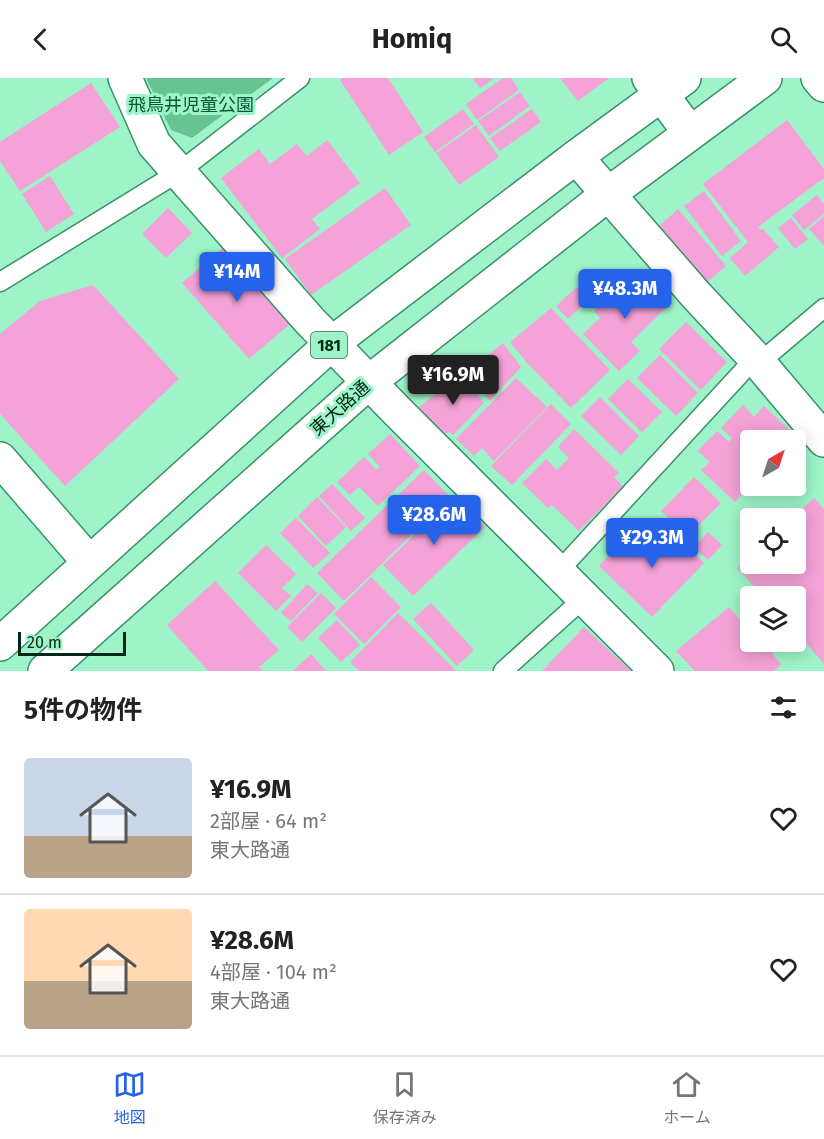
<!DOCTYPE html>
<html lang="ja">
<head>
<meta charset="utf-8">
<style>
	body { margin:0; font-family:"Fira Sans","Noto Sans JP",sans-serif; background:#f6f6f6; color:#222; height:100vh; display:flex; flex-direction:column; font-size:22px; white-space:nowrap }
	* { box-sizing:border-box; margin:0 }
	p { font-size:20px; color:#767676 }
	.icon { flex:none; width:33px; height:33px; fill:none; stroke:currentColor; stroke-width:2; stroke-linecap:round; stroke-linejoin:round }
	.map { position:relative; height:593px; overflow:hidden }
	.sheet { display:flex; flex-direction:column; background:#fff; flex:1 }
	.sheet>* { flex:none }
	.needle { width:39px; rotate:39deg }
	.buttons { position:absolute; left:740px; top:352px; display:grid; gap:12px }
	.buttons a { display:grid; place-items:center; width:66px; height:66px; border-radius:6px; background:#fff; box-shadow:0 3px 15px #0003; font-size:30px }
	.scale { position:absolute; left:18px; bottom:15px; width:108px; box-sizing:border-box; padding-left:6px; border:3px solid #022818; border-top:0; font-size:16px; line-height:21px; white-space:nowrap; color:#022818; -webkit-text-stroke:4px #9ef4c8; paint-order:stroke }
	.price { position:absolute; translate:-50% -51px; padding:0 14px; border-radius:6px; background:#2563eb; color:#fff; font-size:20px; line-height:39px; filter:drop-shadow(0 2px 3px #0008) }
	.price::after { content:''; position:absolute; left:50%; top:36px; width:18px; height:14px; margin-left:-9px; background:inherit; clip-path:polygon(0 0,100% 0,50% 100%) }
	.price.on { background:#222; color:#fff }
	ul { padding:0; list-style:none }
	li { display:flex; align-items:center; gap:18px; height:150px; padding:0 24px }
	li+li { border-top:2px solid #e0e0e0 }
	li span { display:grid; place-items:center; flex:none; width:168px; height:120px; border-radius:6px; color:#555 }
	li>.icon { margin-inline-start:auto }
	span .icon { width:72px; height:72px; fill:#fffc; stroke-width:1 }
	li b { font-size:26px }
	h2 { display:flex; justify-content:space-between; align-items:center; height:72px; padding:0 24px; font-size:26px }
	header { display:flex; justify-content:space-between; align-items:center; height:78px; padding:0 24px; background:#fff; font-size:27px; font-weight:700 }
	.dock { display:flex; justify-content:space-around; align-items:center; height:84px; border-top:2px solid #e0e0e0; background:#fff; font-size:16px; color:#767676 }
	.dock a { display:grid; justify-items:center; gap:3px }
	.dock .on { color:#2563eb }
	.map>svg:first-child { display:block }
</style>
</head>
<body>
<header><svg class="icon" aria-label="back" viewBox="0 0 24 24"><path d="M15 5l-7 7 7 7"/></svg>Homiq<svg class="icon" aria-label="search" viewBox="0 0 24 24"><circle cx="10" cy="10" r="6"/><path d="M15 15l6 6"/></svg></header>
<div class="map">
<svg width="824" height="593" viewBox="0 0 824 593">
	<rect width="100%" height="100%" fill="#9ef4c8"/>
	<!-- green -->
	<path fill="#67c295" d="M146,0H273L192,60L171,52Z"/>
	<!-- building -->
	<path fill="#f4a2d7" d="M342,0H388L423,54L389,77L340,2Z
		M472,0H494L480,10Z
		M503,0H511L519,12L477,42L466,26Z
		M560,0H609L578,23Z
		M91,5L120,49L20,113L0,83V64Z
		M520,14L530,28L489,58L478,43Z
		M463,31L474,46L435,74L424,59Z
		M532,31L541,44L500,73L490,60Z
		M787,42L824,91V100L758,149L761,152L763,151L779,169L745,198L730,180L748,164L703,106Z
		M476,47L499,79L459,107L436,75Z
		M327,62L360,105L312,141L320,151L282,180L221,100L259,71L270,86L297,66L307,78Z
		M50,98L74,136L46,154L22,116Z
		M385,110L411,147L311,217L285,181Z
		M704,113L741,163L722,178L684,128Z
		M817,117L824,126V136L804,152L792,137Z
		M168,130L192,155L166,180L142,156Z
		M678,131L726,188L705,206L658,149Z
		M824,138V168L809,151Z
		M791,140L808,161L795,171L778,150Z
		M225,168L291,245L249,281L182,205Z
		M614,192L624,202L600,224L591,213Z
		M636,194L668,228L631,264L640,273L619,293L583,256L600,240L594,233Z
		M93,207L179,301L65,408L0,336V256L40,223Z
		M577,209L589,221L568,241L556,228Z
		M551,230L610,292L571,330L528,286L510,264Z
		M686,244L727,284L701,312L659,271Z
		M503,265L521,289L490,323L467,294Z
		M660,277L698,315L676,338L637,300Z
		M461,296L484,325L453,357L449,354L445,355L418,330Z
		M516,300L547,329L494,383L482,370L474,378L456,361Z
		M628,301L662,334L642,354L608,321Z
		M600,319L639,358L621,377L581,338Z
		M551,326L571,346L512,407L491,388Z
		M743,327L754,339L764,328L797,359L794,363H750V408L735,424L701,392L710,384L698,373L717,353L729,364L732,360L721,350Z
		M574,351L619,395L614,399L623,408L579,453L552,427L548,430L522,405L546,381L557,392L569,380L558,369Z
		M390,356L420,388L378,428L359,409L350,417L337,404L364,379L377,392L380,389L368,376Z
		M424,392L450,419L344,523L317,495Z
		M694,399L721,425L688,458L661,433Z
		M332,406L365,440L351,453L319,418Z
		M455,418L485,449L413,518L383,487Z
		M317,419L346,449L326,468L298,438Z
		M814,420L824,431V586L795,552V519H764L737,490L750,479V486H795V441H791Z
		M296,440L330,475L313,490L280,455Z
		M664,447L704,485L652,539L599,488L628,458L641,470Z
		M708,454L722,467L708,482L694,469Z
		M266,467L296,496L282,510L291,518L276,533L238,495Z
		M371,499L401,529L364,566L334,536Z
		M215,503L279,572L259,589L263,593H208L167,547Z
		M307,506L318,515L291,543L281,535Z
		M321,515L336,530L302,564L287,549Z
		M431,525L474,572L457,588L413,541Z
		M729,529L750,553V564H783L772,576L781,586L774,593H695L676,573Z
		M398,535L456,593H359L350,584Z
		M337,542L360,567L341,584L318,560Z
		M584,549L631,593H542Z
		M311,576L326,593H293Z"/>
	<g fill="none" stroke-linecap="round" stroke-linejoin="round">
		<!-- lane casing -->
		<g stroke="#399069" stroke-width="21">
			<path id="lane" d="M0,204L179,94L300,0
				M759,285L824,230
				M558,494L755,280
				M503,593L584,520"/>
		</g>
		<!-- street casing -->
		<g stroke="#399069" stroke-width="36">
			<path id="street" d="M125,0L154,66L310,243L394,330L657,593
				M649,0L690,55
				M818,0L824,7
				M576,79L696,217L755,280L824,362
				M0,381L89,484"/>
		</g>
		<!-- primary casing -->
		<g stroke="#399069" stroke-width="36">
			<path id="primary" d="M0,566L331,266L576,79L684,0
				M45,593L369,304L607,117L765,0"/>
		</g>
		<!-- lane -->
		<use href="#lane" stroke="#fff" stroke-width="18"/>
		<!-- street -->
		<use href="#street" stroke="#fff" stroke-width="33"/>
		<!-- primary -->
		<use href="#primary" stroke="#fff" stroke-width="33"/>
	</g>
	<g text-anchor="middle" stroke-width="6" stroke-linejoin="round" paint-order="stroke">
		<!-- shield labels -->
		<rect fill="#9ef4c8" stroke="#31654d" stroke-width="1.5" x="311" y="254" width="36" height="26" rx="4.5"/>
		<g font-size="16" font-weight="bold" fill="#022818">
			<text x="329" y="273">181</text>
		</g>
		<!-- park labels -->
		<g font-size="18" fill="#07593a" stroke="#9ef4c8">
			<text x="191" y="33">飛鳥井児童公園</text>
		</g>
		<!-- street labels -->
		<g font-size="18" fill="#022818" stroke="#9ef4c8">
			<text transform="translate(340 330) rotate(-42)" y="6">東大路通</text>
		</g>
	</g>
</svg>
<div class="buttons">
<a><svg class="needle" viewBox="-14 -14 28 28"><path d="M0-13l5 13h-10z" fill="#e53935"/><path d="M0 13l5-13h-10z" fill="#767676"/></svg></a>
<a><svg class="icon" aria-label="locate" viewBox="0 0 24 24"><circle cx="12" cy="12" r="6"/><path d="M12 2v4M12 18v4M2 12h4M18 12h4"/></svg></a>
<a><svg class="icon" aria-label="layers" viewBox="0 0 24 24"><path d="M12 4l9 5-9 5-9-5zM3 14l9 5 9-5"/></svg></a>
</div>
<div class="scale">20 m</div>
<b class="price" style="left:237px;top:225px">¥14M</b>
<b class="price" style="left:625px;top:242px">¥48.3M</b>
<b class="price on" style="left:453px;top:328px">¥16.9M</b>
<b class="price" style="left:434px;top:468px">¥28.6M</b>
<b class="price" style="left:652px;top:491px">¥29.3M</b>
</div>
<section class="sheet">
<h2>5件の物件<svg class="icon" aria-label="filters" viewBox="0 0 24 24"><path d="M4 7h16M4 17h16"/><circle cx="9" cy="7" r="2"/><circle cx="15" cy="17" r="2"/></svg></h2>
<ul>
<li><span style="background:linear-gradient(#c9d6e8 65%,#b9a48a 0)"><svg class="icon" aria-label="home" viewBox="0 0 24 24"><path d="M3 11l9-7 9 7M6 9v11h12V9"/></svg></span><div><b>¥16.9M</b><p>2部屋 · 64 m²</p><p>東大路通</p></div><svg class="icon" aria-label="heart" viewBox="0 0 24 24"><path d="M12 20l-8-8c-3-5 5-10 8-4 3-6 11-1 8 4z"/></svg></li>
<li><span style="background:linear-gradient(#ffd9b3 60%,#b9a48a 0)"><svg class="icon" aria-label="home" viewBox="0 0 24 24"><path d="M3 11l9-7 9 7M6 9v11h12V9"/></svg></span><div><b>¥28.6M</b><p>4部屋 · 104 m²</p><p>東大路通</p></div><svg class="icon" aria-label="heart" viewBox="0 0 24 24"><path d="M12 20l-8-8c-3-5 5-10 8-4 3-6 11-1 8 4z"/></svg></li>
</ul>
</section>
<nav class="dock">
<a class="on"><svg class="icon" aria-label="map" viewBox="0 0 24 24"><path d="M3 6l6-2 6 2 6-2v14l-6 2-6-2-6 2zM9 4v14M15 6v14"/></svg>地図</a>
<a><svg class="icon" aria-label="saved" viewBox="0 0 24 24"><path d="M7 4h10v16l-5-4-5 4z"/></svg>保存済み</a>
<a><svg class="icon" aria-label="home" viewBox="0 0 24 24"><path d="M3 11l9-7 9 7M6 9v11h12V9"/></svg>ホーム</a>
</nav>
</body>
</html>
